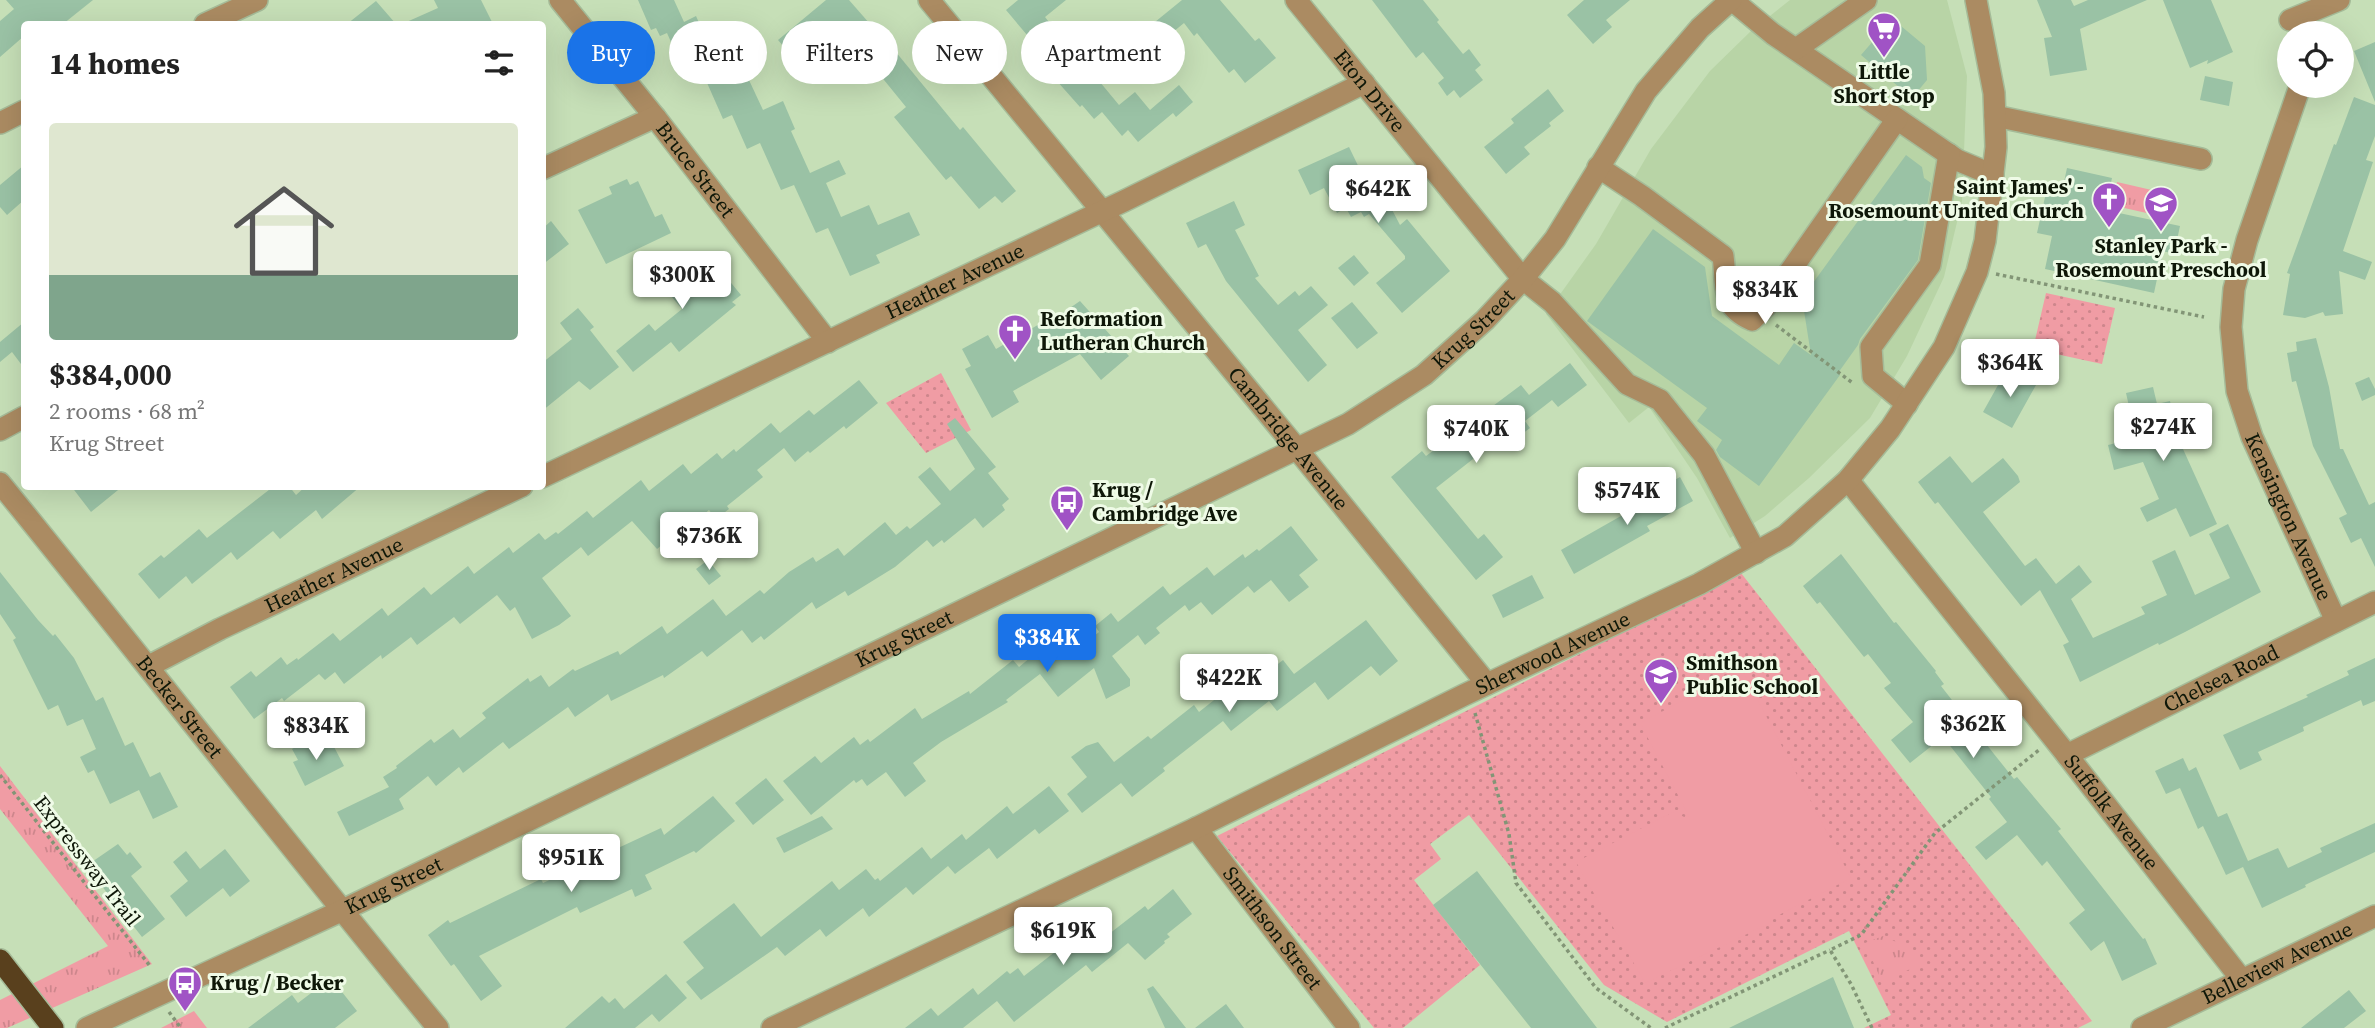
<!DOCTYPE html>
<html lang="en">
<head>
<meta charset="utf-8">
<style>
	body { margin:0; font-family:"Source Serif 4",serif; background:#f6f6f6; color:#222; height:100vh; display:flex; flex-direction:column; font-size:26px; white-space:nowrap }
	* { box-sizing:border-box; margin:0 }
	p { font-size:23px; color:#767676 }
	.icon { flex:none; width:38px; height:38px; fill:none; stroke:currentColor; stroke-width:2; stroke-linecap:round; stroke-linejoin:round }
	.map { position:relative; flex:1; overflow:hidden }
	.side { position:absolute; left:21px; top:21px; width:525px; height:469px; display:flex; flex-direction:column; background:#fff; border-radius:7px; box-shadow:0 7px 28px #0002 }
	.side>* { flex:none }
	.top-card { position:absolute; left:567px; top:21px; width:665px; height:63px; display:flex; gap:14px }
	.fabs { position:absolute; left:2277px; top:21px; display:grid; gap:14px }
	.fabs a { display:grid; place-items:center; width:77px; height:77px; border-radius:50%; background:#fff; box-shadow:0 7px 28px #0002; font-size:35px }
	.price { position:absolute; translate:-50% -60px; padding:0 16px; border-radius:7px; background:#fff; color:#222; font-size:23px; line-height:46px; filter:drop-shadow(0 2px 4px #0008) }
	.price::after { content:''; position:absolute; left:50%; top:42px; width:21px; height:16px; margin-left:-10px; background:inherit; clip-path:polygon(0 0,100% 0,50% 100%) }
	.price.active { background:#1a73e8; color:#fff }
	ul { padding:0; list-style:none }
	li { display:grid; align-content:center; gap:14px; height:371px; padding:0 28px }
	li+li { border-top:2px solid #e0e0e0 }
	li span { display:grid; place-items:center; height:217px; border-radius:7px; color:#555 }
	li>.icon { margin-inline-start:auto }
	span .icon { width:126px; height:126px; fill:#fffc; stroke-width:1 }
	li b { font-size:30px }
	h2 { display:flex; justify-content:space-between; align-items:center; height:84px; padding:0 28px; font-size:30px }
	.pill { padding:0 24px; border-radius:32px; background:#fff; box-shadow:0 7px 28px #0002; font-size:24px; line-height:63px }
	.pill.active { background:#1a73e8; color:#fff }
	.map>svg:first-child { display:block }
</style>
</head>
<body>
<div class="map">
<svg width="2375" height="1028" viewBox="0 0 2375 1028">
	<defs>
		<pattern id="grass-dots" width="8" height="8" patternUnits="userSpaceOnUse" patternTransform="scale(1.75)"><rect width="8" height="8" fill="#f09ca4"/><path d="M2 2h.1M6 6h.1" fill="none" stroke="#cd868c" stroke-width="1.8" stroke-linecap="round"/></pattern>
		<pattern id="park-tufts" width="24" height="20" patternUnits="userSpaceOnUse" patternTransform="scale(1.75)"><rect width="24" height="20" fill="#f09ca4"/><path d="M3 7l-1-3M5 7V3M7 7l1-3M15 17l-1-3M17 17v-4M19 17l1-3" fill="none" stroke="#cd868c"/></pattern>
	</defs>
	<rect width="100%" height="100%" fill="#c6dfb7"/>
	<!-- built -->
	<path fill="#b8d4a6" d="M1790,0H1947L1967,76L1962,201L1944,277L1907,356L1870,418L1809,478L1765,516L1730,538L1697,478L1649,407L1629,423L1546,314L1596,244L1651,149L1710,71L1751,31Z"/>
	<!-- grass -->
	<path fill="url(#grass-dots)" d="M2046,293L2115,308L2102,364L2033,349Z
		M941,373L971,430L926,453L886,403Z
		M1741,573L2092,1021L2078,1028H1864L1891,1015L1849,931L1667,1022L1604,985L1469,815L1430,844L1441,859L1414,880L1480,965L1403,1028H1374L1217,836Z"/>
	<!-- park -->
	<path fill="url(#park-tufts)" d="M2117,182L2156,191L2151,214L2111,205Z
		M0,766L152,964L7,1028H0V1000L108,946L0,809Z
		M1883,936L1912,949L1919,965L1882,982L1865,943Z
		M194,1011L207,1028H161Z"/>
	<!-- pitch -->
	<path fill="#f09ca4" d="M1742,670L1851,878L1771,919L1772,922L1645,983L1576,862L1673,812L1691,820L1640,723Z"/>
	<!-- building -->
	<path fill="#9ac2a5" d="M6,0H93L63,24H24V36L0,57V21L14,9Z
		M434,0H481L493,24H402L438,8Z
		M638,0H674L684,22L696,16L721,72L741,63L763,110L783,101L795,129L791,131L810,173L839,160L846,174L826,183L841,217L869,205L878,225L909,212L920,235L876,255L880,263L850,276L828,228L816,233L794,185L781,190L760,143L747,149L732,115L723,119L704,76L700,78L696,70L685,74L667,33L660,36L656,28L651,30Z
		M826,0H849L870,24L872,23L960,130L963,127L1016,191L1002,203L995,196L979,209L951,176L946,180L894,117L906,107L871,64L867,68L829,22L790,54L778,40Z
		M1018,0H1066L1045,17L1088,72L1090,70L1119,105L1135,92L1150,110L1179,85L1193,102L1176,117L1173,113L1138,142L1128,130L1122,136L1102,112L1094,119L1082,105L1080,107L1032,53L1038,48L1006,10Z
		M1182,0H1220L1255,41L1259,38L1276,58L1245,83L1234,69L1229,73L1197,33L1194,36L1184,23L1167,37L1155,22Z
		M1372,0H1423L1439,20L1437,22L1463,54L1469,49L1481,65L1475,70L1483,80L1460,98L1454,90L1447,96L1438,83L1444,78L1423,52L1416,58Z
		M1584,0H1630L1606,20L1612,27L1593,44L1567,15Z
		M2037,0H2071L2074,6L2088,0H2147L2080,29L2087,70L2050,76L2044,38L2052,37Z
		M2163,0H2211L2233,52L2207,64L2208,60L2190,68Z
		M376,1L396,24H347Z
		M1895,21L1925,46L1927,80L1912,98L1861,55L1874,40L1878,41Z
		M2375,42V102L2354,51Z
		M2205,76L2233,82L2229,106L2200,100Z
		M1548,89L1564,111L1549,123L1551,126L1524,147L1530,154L1506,174L1484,147L1514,123L1511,119Z
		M2354,97L2375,105V136L2366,160L2373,162L2343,251L2372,262L2365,280L2339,271L2343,314L2325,316L2323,312L2305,318L2283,315L2290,274L2287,273L2334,144L2336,145Z
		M1349,147L1365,180L1374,175L1400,225L1407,219L1450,271L1402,313L1376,283L1405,259V256L1369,214L1364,217L1361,212L1351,217L1346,208L1337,213L1324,188L1310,195L1298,170Z
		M1906,155L1922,167L1924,178L1931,183L1918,260L1860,339L1858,345L1838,373L1840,375L1759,486L1720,457L1716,450L1722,440L1697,421L1707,408L1587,321L1653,229L1705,267L1712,316L1779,365L1794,343L1811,355L1802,298Z
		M24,165V200L7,215L0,207V185Z
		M2067,168L2112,178L2105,210L2180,226L2174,254L2163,251L2154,293L2045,269L2052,236L2037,233L2047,188L2062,191Z
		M627,179L630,185L638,181L655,217L662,214L671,233L606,264L578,210L612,194L609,187Z
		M1234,201L1245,225L1235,230L1259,276L1255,278L1278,305L1295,291L1299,296L1311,286L1328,305L1298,330L1327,365L1308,382L1226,281L1206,244L1198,248L1186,223Z
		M551,221L569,244L542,265V229Z
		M692,251L708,285L723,273L741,295L732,302L736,305L679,352L671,342L633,372L616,351L649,324L655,331L682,309L655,277L682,256Z
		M1354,255L1369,273L1354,286L1338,268Z
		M1080,301L1129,356L1101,380L1080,354L1013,391L1019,402L992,418L965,369L971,366L962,349L988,335L996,349L1050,318L1051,321Z
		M1352,302L1378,333L1357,349L1331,318Z
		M578,308L594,327L590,330L619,367L590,390L579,381L542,411V363L572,339L560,323Z
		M24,322V368L12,352L0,362V342Z
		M2316,338L2329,387L2340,449H2343L2369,505L2375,502V567L2361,538L2351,543L2339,518L2347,514L2313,446L2296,381L2292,382L2287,353L2297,351L2296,342Z
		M1570,363L1587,385L1558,407L1552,400L1525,421L1530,428L1517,438L1510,430L1436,488L1478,539L1484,534L1503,557L1476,580L1391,477L1422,451L1426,456L1521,385L1529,395Z
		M2007,369L2036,385L2012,428L1983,412Z
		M2369,377L2375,389V395L2362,401L2355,383Z
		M859,380L878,403L846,429L844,426L810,453L808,451L795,462L784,448L757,470L763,477L727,506L729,509L716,519L709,510L675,539L673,536L657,549L632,521L588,556L581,547L542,578L571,616L559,625L532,639L515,607L510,611L497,595L460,624L454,617L417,645L411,637L382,659L381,655L344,684L335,672L325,680L319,674L284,701L282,698L254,719L230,687L251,671L256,677L281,657L287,665L297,658L298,660L333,633L340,641L382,608L388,616L424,587L431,595L468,566L474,574L509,547L513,553L539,533L545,540L556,532L558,534L587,511L593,518L641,480L649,491L683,464L691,474L717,453L722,459L734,449L736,452L771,423L780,433L809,410L814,415Z
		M2153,387L2157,404L2170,401L2178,438L2217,524L2190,537L2176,508L2147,522L2140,508L2159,499L2143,462L2114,470L2108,445L2136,438L2126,393Z
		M955,418L996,467L988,473L1009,499L1002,505L1005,510L983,528L975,518L944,543L942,540L933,547L927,540L895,567L848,596L845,591L816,609L812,602L764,640L761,636L752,643L742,630L707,657L702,651L664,678L663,675L611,701L608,694L575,717L568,707L509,749L503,742L463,773L459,767L436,786L428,776L399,799L404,809L349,836L337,812L389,787L383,777L397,768L396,766L431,739L434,743L453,729L460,738L486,718L482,713L528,678L530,682L541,675L549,687L573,669L575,671L618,651L620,655L662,626L667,634L713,599L726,616L760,590L764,594L789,572L813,557L816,562L838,548L844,556L885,522L896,535L907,526L910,529L941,504L918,477L930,467L950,491L975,469L947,424Z
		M1950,456L1972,483L2003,458L2018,476L2020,482L1983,512L2025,566L2036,558L2056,584L2079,565L2092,582L2071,599L2093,638L2145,614L2141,607L2167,595L2152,561L2175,550L2195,595L2230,578L2209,534L2228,524L2261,592L2185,632L2159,645L2158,643L2080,682L2063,645L2069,642L2040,590L2021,606L1938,502L1935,504L1918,482Z
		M1680,477L1693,501L1647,526L1650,531L1574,574L1561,550L1651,499L1649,494Z
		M71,486H123L91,512Z
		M274,486H289L296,495L306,486H361L322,519L316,510L280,539L273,531L237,560L231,552L192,584L186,576L159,599L138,574L161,555L164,558L199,529L207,538Z
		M1291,526L1318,560L1299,575L1309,587L1289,602L1271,580L1254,593L1248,586L1212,615L1201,602L1189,611L1185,605L1156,628L1160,633L1145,645L1138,635L1112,656L1130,679V686L1106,699L1094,668L1058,697L1040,674L1006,700L1008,702L941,742L913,763L926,781L905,797L886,772L867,786L862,779L856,783L854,780L811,815L783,781L815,756L821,763L854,737L860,745L868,739L870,742L915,708L922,719L969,691L970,694L1013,660L1019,667L1049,642L1054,649L1062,642L1071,654L1099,632L1095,626L1111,613L1118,622L1163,586L1170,595L1207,567L1214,576L1243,554L1245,558L1257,549L1259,551Z
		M1841,554L1894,623L1896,622L1936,671L1935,672L1944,684L1941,686L1994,754L2014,779L2017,777L2061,829L2058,831L2143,939L2145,938L2157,964L2122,981L2104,941L2091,951L2069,923L2085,910L2047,861L2042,866L2017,835L1986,860L1975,847L2007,822L1989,799L1991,797L1943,737L1910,763L1891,740L1913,722L1884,688L1891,683L1868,654L1864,657L1820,602L1817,604L1803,586Z
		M708,560L721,576L709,585L696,569Z
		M0,572L38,620L53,636L55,634L74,658L96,701L103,697L125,746L133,742L150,777L160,772L178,807L153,819L139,790L110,804L94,770L88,773L80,757L96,749L83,719L67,726L58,705L48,710L13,640L16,638L0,614Z
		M1532,575L1544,598L1503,618L1492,595Z
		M1366,620L1398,661L1380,676L1371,666L1328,700L1315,682L1277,711L1269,701L1231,731L1223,721L1163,768L1165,771L1132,797L1121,783L1082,813L1067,794L1087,777L1071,757L1086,746L1098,742L1114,762L1148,736L1151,739L1194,705L1199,712L1253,669L1260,678L1283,660L1294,674Z
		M2375,658V701L2363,706L2361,700L2303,727L2304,731L2258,752L2262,760L2240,770L2223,735L2308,697L2306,695L2349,675L2347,671Z
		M306,741L314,752L332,743L344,766L305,786L293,762L298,760L292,749Z
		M2183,758L2189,771L2196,767L2218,817L2227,813L2248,861L2278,848L2288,868L2322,852L2320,848L2375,823V852L2305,885L2306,887L2262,908L2243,867L2226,875L2203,826L2198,829L2180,788L2166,794L2155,771Z
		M766,778L784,800L753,825L735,803Z
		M1049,786L1069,811L1039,834L1035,829L997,859L989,848L955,874L948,866L913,895L906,887L869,917L863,908L826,937L820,929L785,956L777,947L701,1000L686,982L704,968L683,942L734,903L761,937L832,881L839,890L866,869L875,880L878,878L880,881L922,847L931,859L962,834L966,840L1007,806L1013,814Z
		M713,796L735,821L696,853L694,851L645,875L652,889L635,897L632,889L580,913L577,907L479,956L502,986L481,1001L454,964L451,966L428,935L448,920L450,923L541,879L543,883L661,828L664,835Z
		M822,816L833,829L784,853L776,838Z
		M118,844L127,855L130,852L142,867L131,876L165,919L142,937L86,866Z
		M225,849L250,881L230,897L223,888L186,917L170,896L188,881L173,862L186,851L200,869Z
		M1477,871L1597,1028H1531L1433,905Z
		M1173,889L1192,914L1167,934L1170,937L1164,941L1165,943L1145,960L1128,943L1092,972L1086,965L1014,1022L997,1001L963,1028H905L931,1008L938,1016L973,988L978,995L1007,971L1010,974L1018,968L1024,976L1060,948L1067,957L1104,928L1109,934L1145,906L1148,910Z
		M666,974L687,998L659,1022L652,1014L635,1028H565L602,996L609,1003L615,998L624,1009Z
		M1833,977L1854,1028H1729Z
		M331,978L357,1011L335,1028H248L292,995L298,1003Z
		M1153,986L1186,1028H1165L1147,989Z
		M2349,990L2366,1011L2344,1028H2301Z
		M1226,1004L1244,1028H1195Z"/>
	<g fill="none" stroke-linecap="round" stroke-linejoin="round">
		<!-- minor casing -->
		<g stroke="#a5bb98" stroke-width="24">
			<g id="minor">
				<path id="s1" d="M560,0L655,117L828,342"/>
				<path id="s2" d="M929,0L1297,449L1487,684"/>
				<path id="s3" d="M1296,0L1523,279L1552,302L1627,384L1660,400L1704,455L1756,553"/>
				<path d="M1732,0L1773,34L1957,160L1993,175"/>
				<path d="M2290,20L2339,0"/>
				<path d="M205,24L257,0"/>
				<path d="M1796,49L1866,0"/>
				<path id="s4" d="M2300,86L2247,240L2234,289L2231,327L2237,391L2252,437L2336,621"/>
				<path d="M1995,116L2201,159"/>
				<path d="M0,123L24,111"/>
				<path d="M1598,167L1642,196L1723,256C1727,287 1721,307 1752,320L1765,307L1897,119"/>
				<path d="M542,169L655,117"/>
				<path d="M1907,404L1873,376L1871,347L1930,265L1949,154"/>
				<path d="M0,430L24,417"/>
				<path id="s5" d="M542,477L1124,201L1364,83"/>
				<path id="s6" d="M1848,480L2067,755L2242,980"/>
				<path id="s7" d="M0,483C147,664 290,848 438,1028"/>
				<path id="s8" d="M149,666L220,629L522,486"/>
				<path id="s9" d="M2067,755L2375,602"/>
				<path id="s10" d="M1196,828L1349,1028"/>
				<path id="s11" d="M87,1028L341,911L1348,424L1424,375L1485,320L1523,279L1555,239L1646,91L1700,28L1731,0"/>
				<path id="s12" d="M772,1028L1196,828L1464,695L1699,584L1785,536L1848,480L1890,429L1944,347L1977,272L1985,241L1996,147L1994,93L1976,0"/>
				<path id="s13" d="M2142,1028L2375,916"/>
			</g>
		</g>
		<!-- highway casing -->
		<g stroke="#a5bb98" stroke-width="24">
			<path id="highway" d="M0,960L53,1028"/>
		</g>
		<!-- path -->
		<path stroke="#829576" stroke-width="3.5" stroke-dasharray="3.5 3.5" stroke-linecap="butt" d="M1996,274L2204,317
			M1776,325L1854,384
			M1475,713L1509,834L1516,883L1596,988L1651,1028
			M0,775L150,966
			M169,1012L181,1028
			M1665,1028L1830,950
			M1872,1028L1851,984L1830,950L1861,935L1935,833L2039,750"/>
		<!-- minor -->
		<use href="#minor" stroke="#ab8b62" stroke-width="21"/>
		<!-- highway -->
		<use href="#highway" stroke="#59401d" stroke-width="21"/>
	</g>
	<!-- icons -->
	<defs>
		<g id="supermarket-pin" transform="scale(1.75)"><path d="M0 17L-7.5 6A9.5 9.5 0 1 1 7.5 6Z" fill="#a053c5" stroke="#effbe7"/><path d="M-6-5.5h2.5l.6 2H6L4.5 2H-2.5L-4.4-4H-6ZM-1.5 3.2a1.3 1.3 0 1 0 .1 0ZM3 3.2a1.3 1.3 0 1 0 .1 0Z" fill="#fff"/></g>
		<g id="church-pin" transform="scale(1.75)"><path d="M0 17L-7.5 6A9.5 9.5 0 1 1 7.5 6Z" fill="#a053c5" stroke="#effbe7"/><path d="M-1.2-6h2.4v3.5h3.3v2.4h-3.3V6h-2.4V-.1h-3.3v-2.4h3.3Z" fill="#fff"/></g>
		<g id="school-pin" transform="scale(1.75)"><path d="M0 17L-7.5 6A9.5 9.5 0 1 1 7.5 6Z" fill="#a053c5" stroke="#effbe7"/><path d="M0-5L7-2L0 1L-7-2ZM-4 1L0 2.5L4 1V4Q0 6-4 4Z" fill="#fff"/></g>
		<g id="bus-pin" transform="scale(1.75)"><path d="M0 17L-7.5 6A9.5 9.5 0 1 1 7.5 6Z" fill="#a053c5" stroke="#effbe7"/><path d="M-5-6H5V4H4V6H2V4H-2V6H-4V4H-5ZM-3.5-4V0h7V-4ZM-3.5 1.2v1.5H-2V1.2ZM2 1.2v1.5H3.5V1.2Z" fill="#fff"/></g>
	</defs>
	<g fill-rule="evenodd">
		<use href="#supermarket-pin" x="1884" y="29"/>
		<use href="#church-pin" x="2109" y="199"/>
		<use href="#school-pin" x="2161" y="203"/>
		<use href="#church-pin" x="1015" y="331"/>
		<use href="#bus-pin" x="1067" y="502"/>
		<use href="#school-pin" x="1661" y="675"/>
		<use href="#bus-pin" x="185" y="983"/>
	</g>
	<g text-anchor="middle" stroke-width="6" stroke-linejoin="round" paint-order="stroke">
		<!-- poi labels -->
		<g font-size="21" font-weight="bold" fill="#0e1708" stroke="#effbe7" text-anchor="start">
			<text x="1884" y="79" text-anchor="middle">Little<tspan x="1884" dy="24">Short Stop</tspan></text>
			<text x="2084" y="194" text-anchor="end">Saint James' -<tspan x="2084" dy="24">Rosemount United Church</tspan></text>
			<text x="2161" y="253" text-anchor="middle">Stanley Park -<tspan x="2161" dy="24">Rosemount Preschool</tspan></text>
			<text x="1040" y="326">Reformation<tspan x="1040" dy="24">Lutheran Church</tspan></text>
			<text x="1092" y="497">Krug /<tspan x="1092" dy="24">Cambridge Ave</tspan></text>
			<text x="1686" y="670">Smithson<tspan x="1686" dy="24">Public School</tspan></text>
			<text x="210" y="990">Krug / Becker</text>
		</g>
		<!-- street labels -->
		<g font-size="21" fill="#0e1708" stroke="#effbe7">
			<text dy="7" stroke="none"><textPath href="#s3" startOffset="117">Eton Drive</textPath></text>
			<text dy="7" stroke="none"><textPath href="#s1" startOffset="217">Bruce Street</textPath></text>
			<text dy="7" stroke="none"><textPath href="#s5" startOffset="457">Heather Avenue</textPath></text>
			<text dy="7" stroke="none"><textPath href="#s11" startOffset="1556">Krug Street</textPath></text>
			<text dy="7" stroke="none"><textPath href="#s2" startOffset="567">Cambridge Avenue</textPath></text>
			<text dy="7" stroke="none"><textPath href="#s4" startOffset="452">Kensington Avenue</textPath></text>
			<text dy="7" stroke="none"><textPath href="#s8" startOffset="206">Heather Avenue</textPath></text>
			<text dy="7" stroke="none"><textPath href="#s11" startOffset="905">Krug Street</textPath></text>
			<text dy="7" stroke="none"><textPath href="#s12" startOffset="866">Sherwood Avenue</textPath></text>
			<text dy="7" stroke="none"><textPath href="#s9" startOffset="172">Chelsea Road</textPath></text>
			<text dy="7" stroke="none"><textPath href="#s7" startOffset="287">Becker Street</textPath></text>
			<text dy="7" stroke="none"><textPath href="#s6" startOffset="424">Suffolk Avenue</textPath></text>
			<text transform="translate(87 861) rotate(52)" y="7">Expressway Trail</text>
			<text dy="7" stroke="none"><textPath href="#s11" startOffset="338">Krug Street</textPath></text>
			<text dy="7" stroke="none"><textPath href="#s10" startOffset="126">Smithson Street</textPath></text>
			<text dy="7" stroke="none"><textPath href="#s13" startOffset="150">Belleview Avenue</textPath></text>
		</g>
	</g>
</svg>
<div class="fabs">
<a><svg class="icon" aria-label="locate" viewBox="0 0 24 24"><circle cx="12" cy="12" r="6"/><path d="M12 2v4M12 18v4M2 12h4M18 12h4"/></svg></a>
</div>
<b class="price" style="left:1378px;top:225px">$642K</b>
<b class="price" style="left:682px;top:311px">$300K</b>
<b class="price" style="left:1765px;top:326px">$834K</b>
<b class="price" style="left:2010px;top:399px">$364K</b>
<b class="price" style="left:2163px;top:463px">$274K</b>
<b class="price" style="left:1476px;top:465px">$740K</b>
<b class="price" style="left:1627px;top:527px">$574K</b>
<b class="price" style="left:709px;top:572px">$736K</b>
<b class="price active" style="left:1047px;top:674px">$384K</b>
<b class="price" style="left:1229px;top:714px">$422K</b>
<b class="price" style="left:1973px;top:760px">$362K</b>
<b class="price" style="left:316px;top:762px">$834K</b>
<b class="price" style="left:571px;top:894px">$951K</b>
<b class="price" style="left:1063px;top:967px">$619K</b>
<div class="top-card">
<a class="pill active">Buy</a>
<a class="pill">Rent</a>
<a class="pill">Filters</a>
<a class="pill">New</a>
<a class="pill">Apartment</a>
</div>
<section class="side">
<h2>14 homes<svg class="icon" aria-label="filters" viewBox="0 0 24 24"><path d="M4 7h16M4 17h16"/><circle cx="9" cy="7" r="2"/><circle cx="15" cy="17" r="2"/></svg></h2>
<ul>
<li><span style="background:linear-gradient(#dfe7d0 70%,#7fa58c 0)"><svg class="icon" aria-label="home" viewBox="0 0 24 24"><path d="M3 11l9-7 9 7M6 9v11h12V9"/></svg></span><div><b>$384,000</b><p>2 rooms · 68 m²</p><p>Krug Street</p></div></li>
</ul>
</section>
</div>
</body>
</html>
